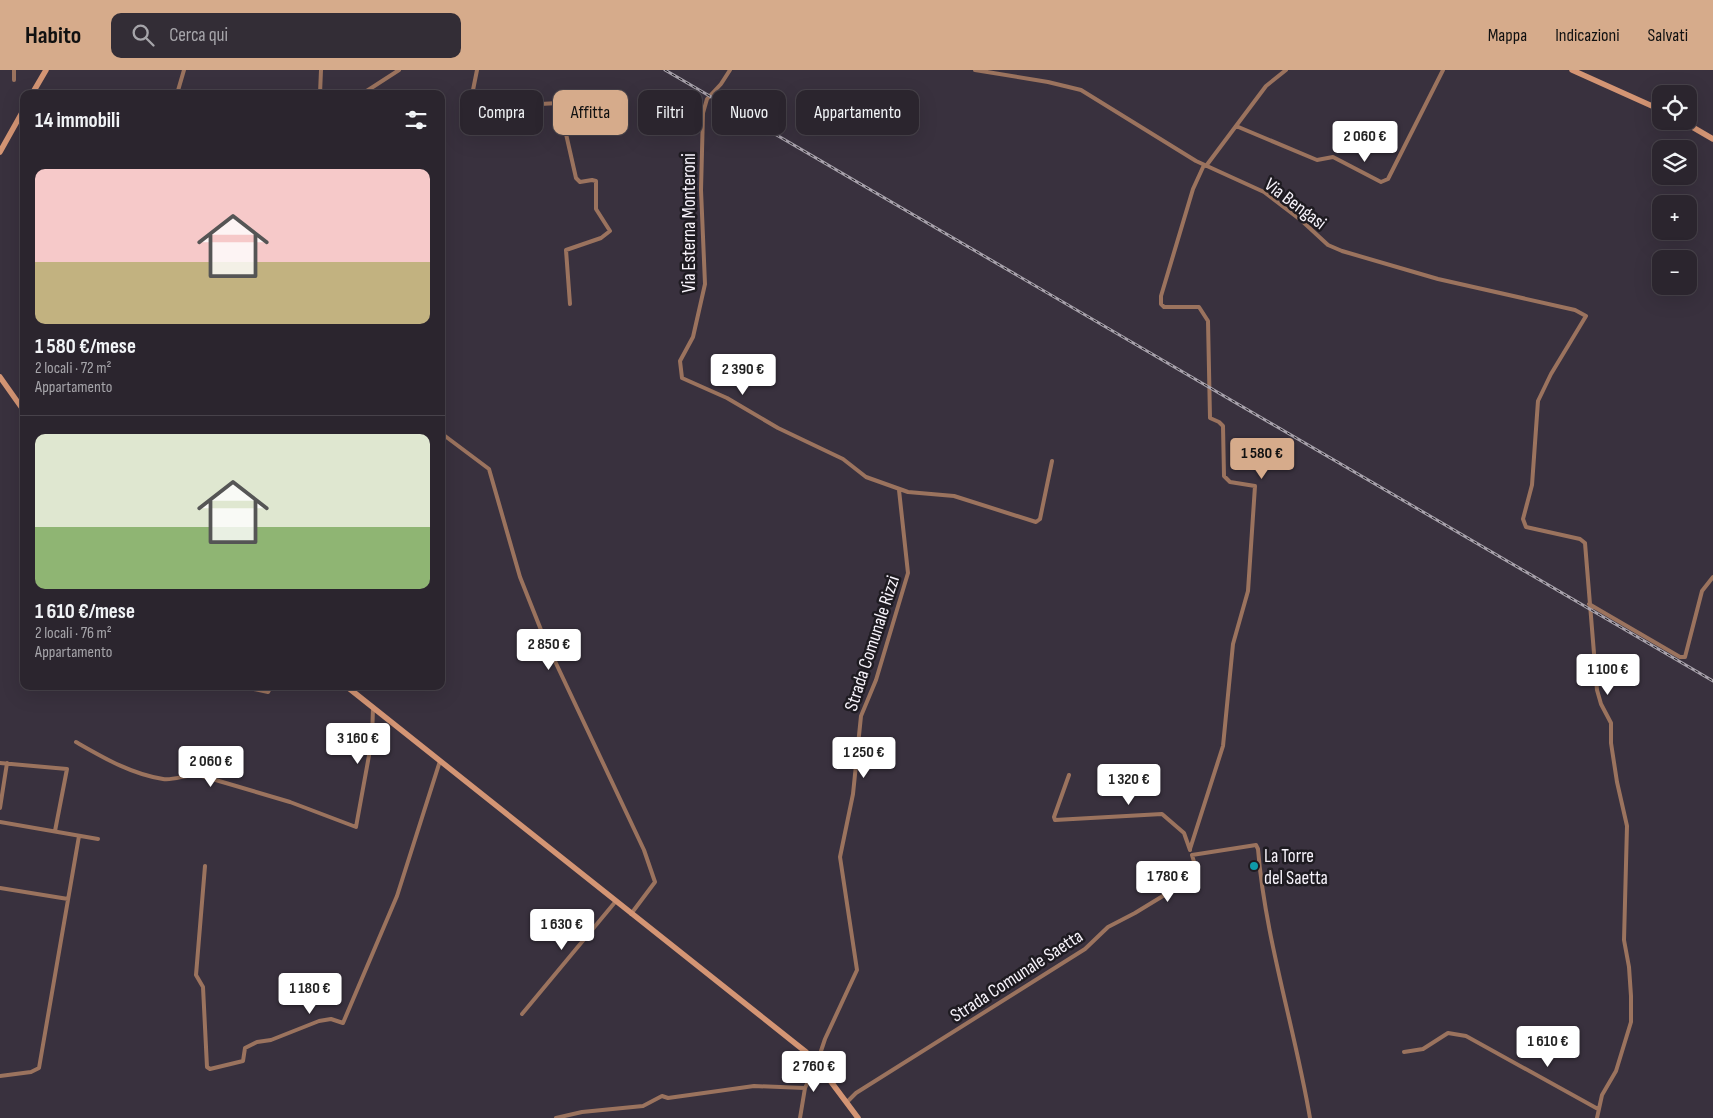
<!DOCTYPE html>
<html lang="it">
<head>
<meta charset="utf-8">
<style>
	body { margin:0; font-family:"Sofia Sans Condensed",sans-serif; background:#332d36; color:#f1f3f6; height:100vh; display:flex; flex-direction:column; font-size:19px; white-space:nowrap }
	* { box-sizing:border-box; margin:0 }
	p { font-size:16px; color:#a6a5aa }
	.icon { flex:none; width:28px; height:28px; fill:none; stroke:currentColor; stroke-width:2; stroke-linecap:round; stroke-linejoin:round }
	.map { position:relative; flex:1; overflow:hidden }
	.drawer { position:absolute; left:20px; top:20px; width:425px; height:600px; display:flex; flex-direction:column; background:#2b252e; border-radius:10px; box-shadow:0 5px 20px #0002,0 0 0 1px #47424a }
	.drawer>* { flex:none }
	.top-card { position:absolute; left:460px; top:20px; width:475px; height:45px; display:flex; gap:10px }
	.tools { position:absolute; left:1652px; top:15px; display:grid; gap:10px }
	.tools a { display:grid; place-items:center; width:45px; height:45px; border-radius:10px; background:#2b252e; box-shadow:0 5px 20px #0002,0 0 0 1px #47424a; font-size:25px }
	.price { position:absolute; translate:-50% -42px; padding:0 11px; border-radius:5px; background:#fff; color:#222; font-size:16px; line-height:32px; filter:drop-shadow(0 1px 2px #0008) }
	.price::after { content:''; position:absolute; left:50%; top:30px; width:15px; height:11px; margin-left:-8px; background:inherit; clip-path:polygon(0 0,100% 0,50% 100%) }
	.price.on { background:#d6ab8b; color:#111 }
	ul { padding:0; list-style:none }
	li { display:grid; align-content:center; gap:10px; height:265px; padding:0 15px }
	li+li { border-top:1px solid #47424a }
	li span { display:grid; place-items:center; height:155px; border-radius:10px; color:#555 }
	li>.icon { margin-inline-start:auto }
	span .icon { width:90px; height:90px; fill:#fffc; stroke-width:1 }
	li b { font-size:21px }
	h2 { display:flex; justify-content:space-between; align-items:center; height:60px; padding:0 15px; font-size:21px }
	.pill { padding:0 18px; border-radius:10px; background:#2b252e; box-shadow:0 5px 20px #0002,0 0 0 1px #47424a; font-size:18px; line-height:45px }
	.pill.on { background:#d6ab8b; color:#111 }
	header { display:flex; align-items:center; gap:30px; box-sizing:border-box; height:70px; padding:0 25px; background:#d6ab8b; color:#111 }
	header strong { font-size:24px }
	nav { display:flex; gap:28px; margin-inline-start:auto; font-size:18px }
	.search { width:350px; height:45px; background:#332d36; display:flex; align-items:center; gap:12px; box-sizing:border-box; padding:0 18px; border-radius:10px; color:#a6a5aa; font-size:19px }
	.map>svg:first-child { display:block }
</style>
</head>
<body>
<header>
<strong>Habito</strong>
<div class="search"><svg class="icon" aria-label="search" viewBox="0 0 24 24"><circle cx="10" cy="10" r="6"/><path d="M15 15l6 6"/></svg>Cerca qui</div>
<nav><a>Mappa</a><a>Indicazioni</a><a>Salvati</a></nav>
</header>
<div class="map">
<svg width="1713" height="1048" viewBox="0 0 1713 1048">
	<rect width="100%" height="100%" fill="#39313e"/>
	<g fill="none" stroke-linecap="round" stroke-linejoin="round">
		<!-- street -->
		<path stroke="#9b735e" stroke-width="4" d="M14,0V10
			M477,0L472,25L474,34L507,43L526,51L540,34L559,33L576,108L580,112L592,110L596,111V139L610,161L601,168L566,180L570,234
			M730,0L721,14L707,29L703,43L701,120L705,214L693,267L680,291L682,308L727,328L778,358L843,389L866,407L908,422L954,426L1036,452L1040,449L1052,391
			M975,0L1048,12L1081,20L1196,91L1264,122L1302,151L1328,175L1342,181L1438,209L1575,240L1586,246L1551,304L1538,331L1532,415L1523,449L1526,457L1580,469L1585,473L1597,620L1601,634L1611,653V673L1617,712L1627,756L1624,870L1629,897L1631,926V952L1616,1001L1602,1025L1597,1048
			M177,24L184,0
			M320,24L321,0
			M362,24L399,0
			M1236,56L1317,90L1333,87L1381,112L1388,109L1443,0
			M1206,96L1266,16L1286,0
			M441,363L489,399L520,507L545,570L644,780L655,812L631,844
			M1589,534L1680,587H1685L1702,521L1713,507
			M240,616L268,622L271,616
			M76,672C104,688 131,704 163,709C176,711 189,702 202,706L290,732L356,757L372,669L373,638
			M0,693L67,699L55,761
			M1069,705L1054,747L1055,750L1162,744L1184,763L1190,780
			M0,738L7,693
			M0,752L98,769
			M1190,779L1223,676L1233,574L1248,521L1255,416L1230,412L1224,406L1223,356L1219,352L1210,348L1208,251L1199,237H1164L1161,234V226L1193,119L1204,95
			M205,796L196,905L203,917L207,997L210,999L243,991L245,978L257,972L271,970L319,951L331,949L343,953L397,826L440,691
			M0,818L68,829
			M522,944L616,831
			M1404,982L1423,979L1448,963L1466,966L1598,1039
			M0,1006L31,1002L39,998L79,766
			M847,1032L856,1023L1085,879L1108,857L1135,843L1194,807L1197,802L1192,785L1256,775L1258,779C1265,868 1295,959 1310,1048
			M556,1048L582,1042L643,1036L662,1026L668,1028L754,1016L805,1018
			M800,1048L805,1018L817,993L825,969L857,900L840,787L853,724L861,646L876,610L908,503L899,420"/>
		<!-- secondary -->
		<path stroke="#d49574" stroke-width="5.5" d="M1572,0L1661,40
			M32,24L46,0
			M1682,51L1713,69
			M0,82L24,39
			M0,307L24,341
			M346,616L806,982L817,993L858,1048"/>
		<!-- rail casing -->
		<g stroke="#a7a1ab" stroke-width="3">
			<path id="rail" d="M665,0L1713,611"/>
		</g>
		<!-- rail -->
		<use href="#rail" stroke="#1e1b21" stroke-width="1" stroke-dasharray="4" stroke-linecap="butt"/>
	</g>
	<!-- markers -->
	<circle fill="#0f9aa8" stroke="#1e1b21" stroke-width="2" cx="1254" cy="796" r="5"/>
	<g text-anchor="middle" stroke-width="5" stroke-linejoin="round" paint-order="stroke">
		<!-- street labels -->
		<g font-size="19" fill="#f7f3fb" stroke="#1e1b21">
			<text transform="translate(1296 133) rotate(37)" y="7">Via Bengasi</text>
			<text transform="translate(688 153) rotate(-90)" y="7">Via Esterna Monteroni</text>
			<text transform="translate(871 573) rotate(-72)" y="7">Strada Comunale Rizzi</text>
			<text transform="translate(1016 905) rotate(-33)" y="7">Strada Comunale Saetta</text>
		</g>
		<!-- poi labels -->
		<g font-size="19" fill="#f7f3fb" stroke="#1e1b21" text-anchor="start">
			<text x="1264" y="792">La Torre<tspan x="1264" dy="22">del Saetta</tspan></text>
		</g>
	</g>
</svg>
<div class="tools">
<a><svg class="icon" aria-label="locate" viewBox="0 0 24 24"><circle cx="12" cy="12" r="6"/><path d="M12 2v4M12 18v4M2 12h4M18 12h4"/></svg></a>
<a><svg class="icon" aria-label="layers" viewBox="0 0 24 24"><path d="M12 4l9 5-9 5-9-5zM3 14l9 5 9-5"/></svg></a>
<a>+</a>
<a>−</a>
</div>
<b class="price" style="left:1365px;top:93px">2 060 €</b>
<b class="price" style="left:743px;top:326px">2 390 €</b>
<b class="price on" style="left:1262px;top:410px">1 580 €</b>
<b class="price" style="left:549px;top:601px">2 850 €</b>
<b class="price" style="left:1608px;top:626px">1 100 €</b>
<b class="price" style="left:358px;top:695px">3 160 €</b>
<b class="price" style="left:864px;top:709px">1 250 €</b>
<b class="price" style="left:211px;top:718px">2 060 €</b>
<b class="price" style="left:1129px;top:736px">1 320 €</b>
<b class="price" style="left:1168px;top:833px">1 780 €</b>
<b class="price" style="left:562px;top:881px">1 630 €</b>
<b class="price" style="left:310px;top:945px">1 180 €</b>
<b class="price" style="left:1548px;top:998px">1 610 €</b>
<b class="price" style="left:814px;top:1023px">2 760 €</b>
<div class="top-card">
<a class="pill">Compra</a>
<a class="pill on">Affitta</a>
<a class="pill">Filtri</a>
<a class="pill">Nuovo</a>
<a class="pill">Appartamento</a>
</div>
<section class="drawer">
<h2>14 immobili<svg class="icon" aria-label="filters" viewBox="0 0 24 24"><path d="M4 7h16M4 17h16"/><circle cx="9" cy="7" r="2"/><circle cx="15" cy="17" r="2"/></svg></h2>
<ul>
<li><span style="background:linear-gradient(#f6c9c9 60%,#c2b280 0)"><svg class="icon" aria-label="home" viewBox="0 0 24 24"><path d="M3 11l9-7 9 7M6 9v11h12V9"/></svg></span><div><b>1 580 €/mese</b><p>2 locali · 72 m²</p><p>Appartamento</p></div></li>
<li><span style="background:linear-gradient(#dfe7d0 60%,#8fb573 0)"><svg class="icon" aria-label="home" viewBox="0 0 24 24"><path d="M3 11l9-7 9 7M6 9v11h12V9"/></svg></span><div><b>1 610 €/mese</b><p>2 locali · 76 m²</p><p>Appartamento</p></div></li>
</ul>
</section>
</div>
</body>
</html>
